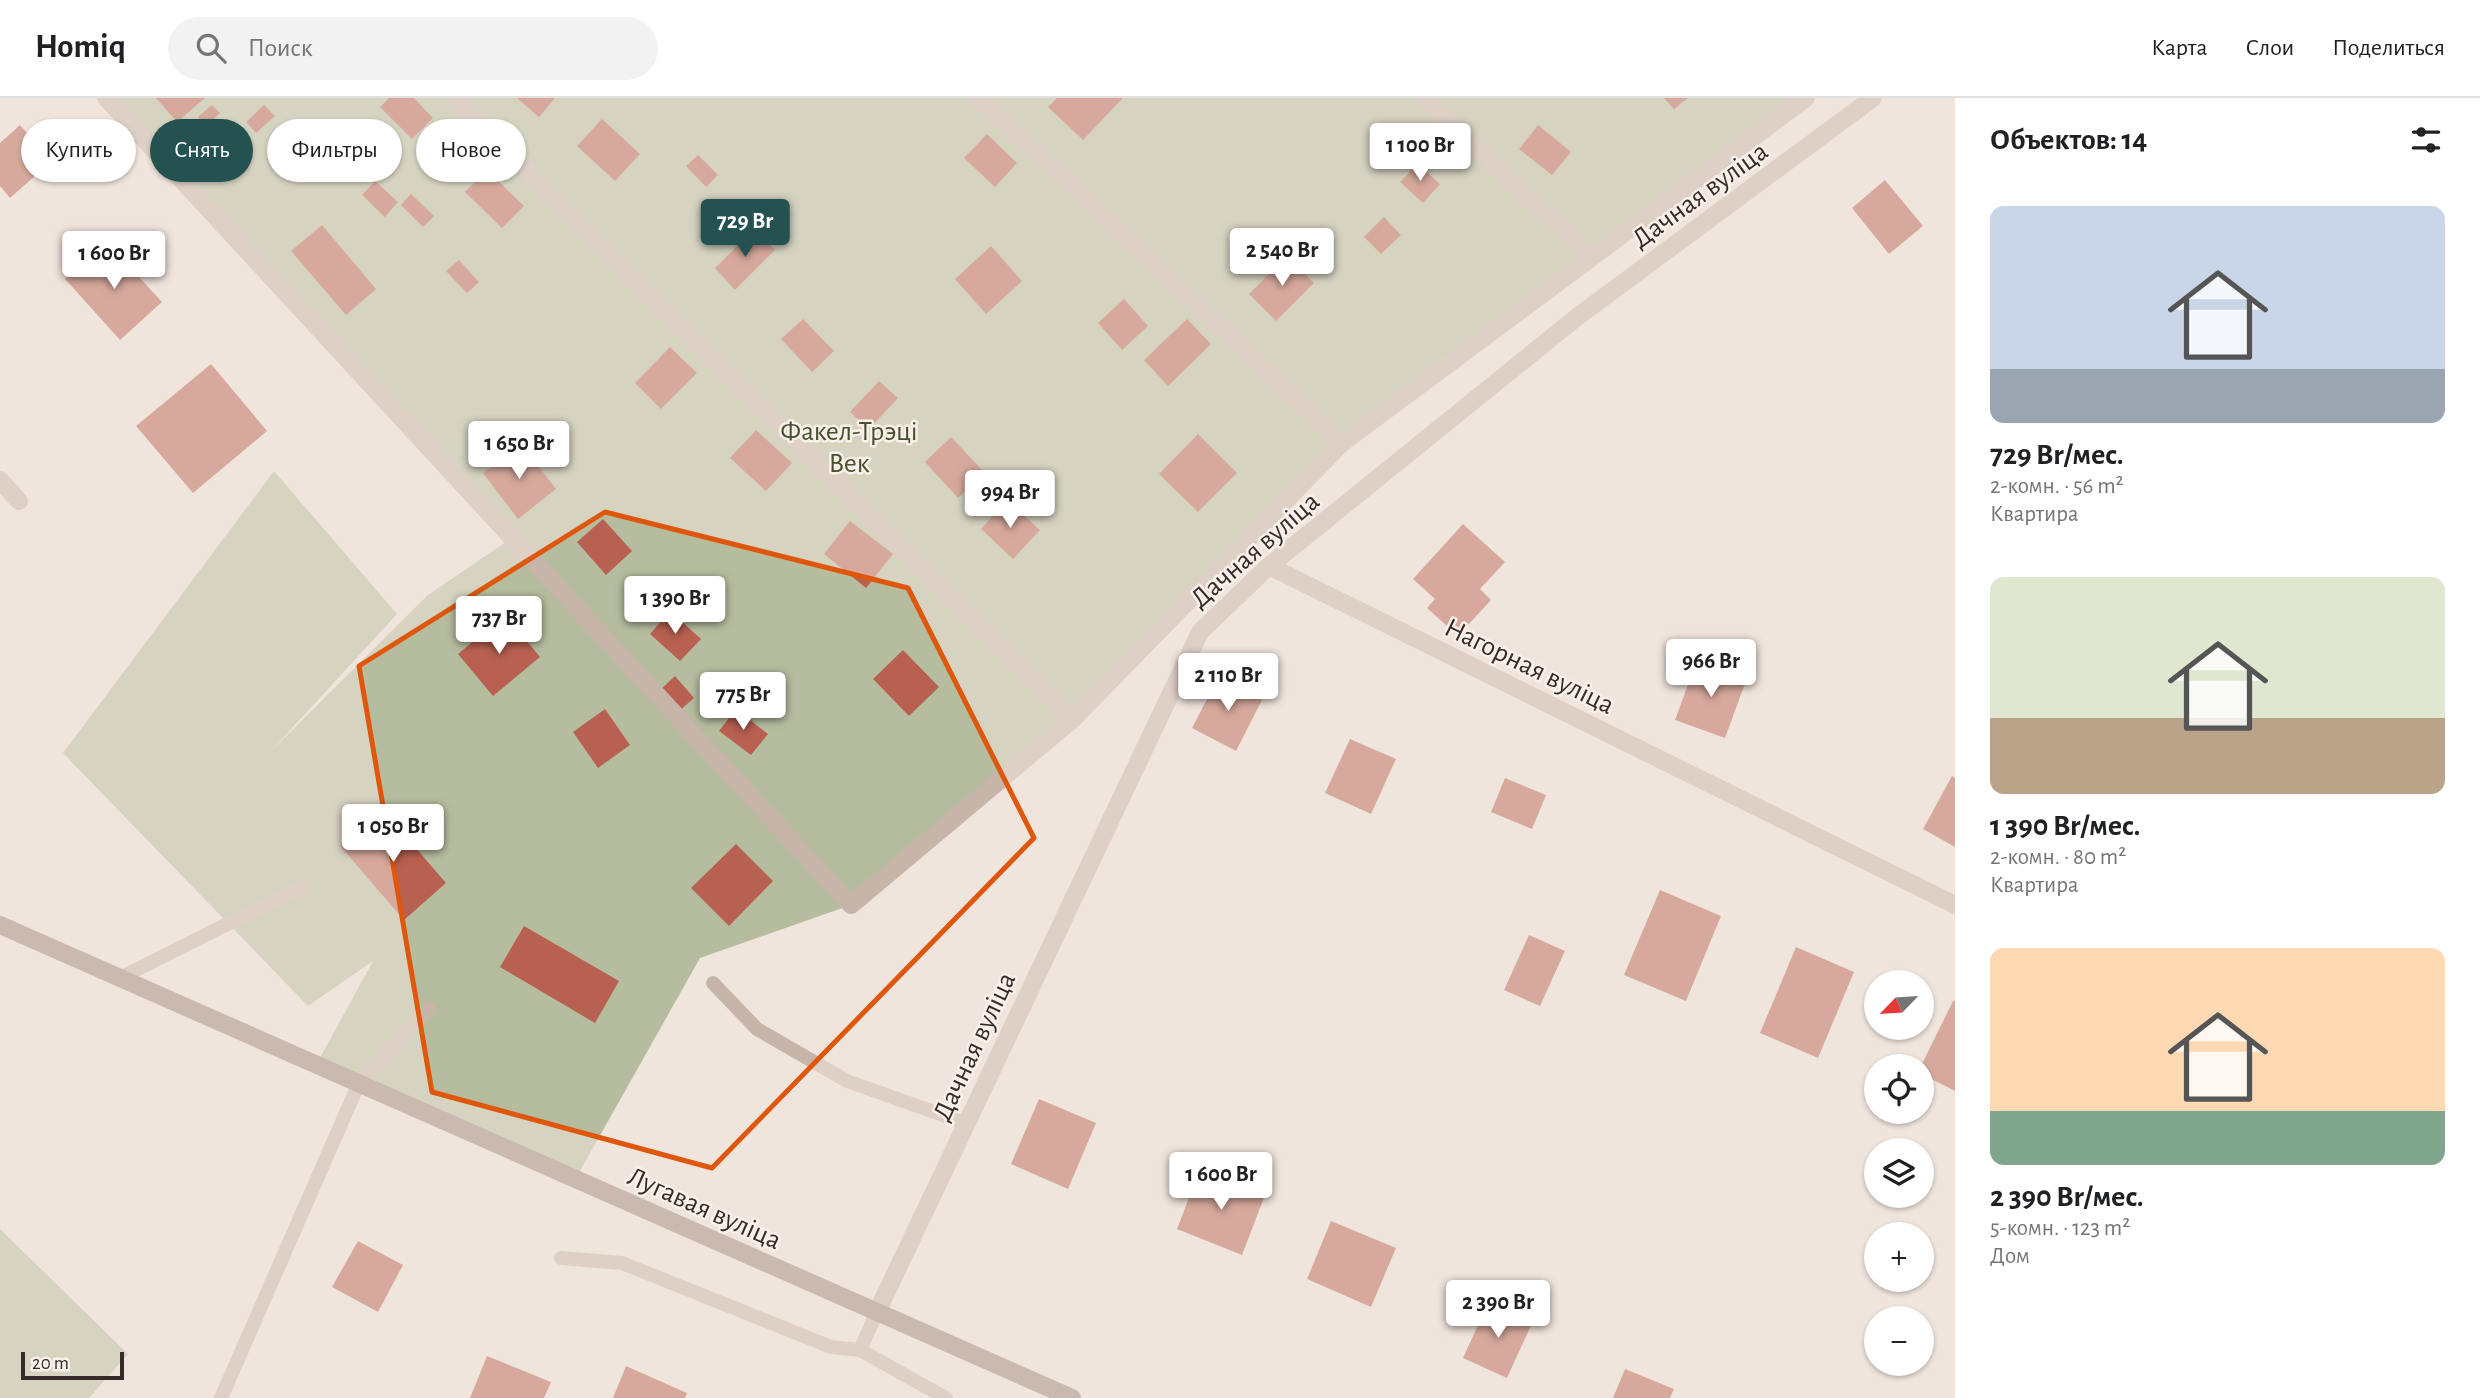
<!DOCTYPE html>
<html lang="ru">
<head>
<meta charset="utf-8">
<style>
	body { margin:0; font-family:"Alegreya Sans",sans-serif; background:#f2f2f2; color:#202124; height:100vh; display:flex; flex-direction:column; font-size:26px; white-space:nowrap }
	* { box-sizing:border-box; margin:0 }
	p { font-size:23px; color:#757577 }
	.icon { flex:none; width:38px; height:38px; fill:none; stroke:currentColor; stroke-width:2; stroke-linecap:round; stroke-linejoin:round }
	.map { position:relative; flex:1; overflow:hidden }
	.side { display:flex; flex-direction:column; background:#fff; width:525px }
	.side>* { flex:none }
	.guide { position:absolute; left:21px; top:21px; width:665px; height:63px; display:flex; gap:14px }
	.needle { width:46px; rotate:245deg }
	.controls { position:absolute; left:1864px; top:872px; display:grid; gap:14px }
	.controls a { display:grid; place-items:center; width:70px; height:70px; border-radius:50%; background:#fff; box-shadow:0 2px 5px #0004; font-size:35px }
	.scale { position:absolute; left:21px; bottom:18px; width:103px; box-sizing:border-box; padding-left:7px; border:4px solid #352c29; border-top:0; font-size:19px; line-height:24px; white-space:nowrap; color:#352c29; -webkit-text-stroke:5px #f8f0e9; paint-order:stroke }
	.price { position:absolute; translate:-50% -60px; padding:0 16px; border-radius:7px; background:#fff; color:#222; font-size:23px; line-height:46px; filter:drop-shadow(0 2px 4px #0008) }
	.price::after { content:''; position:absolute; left:50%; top:42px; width:21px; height:16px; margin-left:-10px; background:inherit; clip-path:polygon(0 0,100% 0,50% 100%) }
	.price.active { background:#235251; color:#fff }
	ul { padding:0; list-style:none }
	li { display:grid; align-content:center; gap:14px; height:371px; padding:0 35px }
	li span { display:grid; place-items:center; height:217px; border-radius:14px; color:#555 }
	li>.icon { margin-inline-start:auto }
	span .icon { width:126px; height:126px; fill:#fffc; stroke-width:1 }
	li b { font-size:30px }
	h2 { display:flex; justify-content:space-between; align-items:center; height:84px; padding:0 35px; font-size:30px }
	.chip { padding:0 24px; border-radius:32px; background:#fff; box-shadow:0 2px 5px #0004; font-size:24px; line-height:63px }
	.chip.active { background:#235251; color:#fff }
	header { display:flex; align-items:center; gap:42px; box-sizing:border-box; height:98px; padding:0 35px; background:#fff; border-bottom:2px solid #e0e0e0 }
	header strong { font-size:33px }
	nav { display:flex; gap:38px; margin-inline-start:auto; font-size:24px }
	.search { width:490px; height:63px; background:#f2f2f2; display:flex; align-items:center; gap:18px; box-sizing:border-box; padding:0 24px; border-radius:38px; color:#757577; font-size:26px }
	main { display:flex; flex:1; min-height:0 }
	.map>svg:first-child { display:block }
</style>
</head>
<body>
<header>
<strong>Homiq</strong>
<div class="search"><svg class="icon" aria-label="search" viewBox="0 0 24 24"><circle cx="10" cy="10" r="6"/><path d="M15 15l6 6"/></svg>Поиск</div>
<nav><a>Карта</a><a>Слои</a><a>Поделиться</a></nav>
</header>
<main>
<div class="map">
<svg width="1955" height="1300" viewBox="0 0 1955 1300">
	<rect width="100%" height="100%" fill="#f0e5dd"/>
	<!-- green -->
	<path fill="#b6bd9f" d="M106,0H1806L1342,345L1073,621L851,807L700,860L576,1080L316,967L373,863L308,908L63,655L274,373L397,516L272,652L428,497L512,440Z
		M0,1131L128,1256L89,1300H0Z"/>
	<!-- building -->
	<path fill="#b96151" d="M156,0H205L177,24Z
		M389,0H414L433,20L412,41L380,9Z
		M517,0H555L539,19Z
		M1057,0H1123L1083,42L1048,9Z
		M1664,0H1688L1674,11Z
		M212,7L220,15L206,28L198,19Z
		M264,7L275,18L256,35L246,24Z
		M602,21L640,56L615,83L577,48Z
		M20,27L52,63L10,100L0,88V45Z
		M1538,27L1571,54L1552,77L1519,51Z
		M987,36L1017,65L995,89L964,60Z
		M698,57L718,77L706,89L686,68Z
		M1418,66L1440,86L1423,105L1400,84Z
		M487,72L524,108L502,130L465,94Z
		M1885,82L1923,128L1889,156L1852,110Z
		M375,83L398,104L385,119L362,97Z
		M411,96L434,118L423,129L401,107Z
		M1384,119L1401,137L1381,156L1364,139Z
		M322,127L376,191L346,217L291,153Z
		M754,131L775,152L735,192L715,170Z
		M107,144L162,204L120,242L65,181Z
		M991,148L1022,183L986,216L955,181Z
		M1287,158L1314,185L1276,223L1249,196Z
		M459,162L479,184L467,195L446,173Z
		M1124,201L1148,228L1122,252L1098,225Z
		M803,221L834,253L812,274L781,241Z
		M1187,221L1211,246L1168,288L1144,262Z
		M670,249L697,275L661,311L635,285Z
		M211,266L267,333L193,395L136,328Z
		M879,283L898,300L869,331L850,314Z
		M756,332L792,365L766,393L730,360Z
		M1198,336L1237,375L1198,414L1159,376Z
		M951,339L985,375L958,400L925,364Z
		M521,346L556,391L518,421L483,375Z
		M1007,402L1040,432L1013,461L981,431Z
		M603,421L632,453L606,477L577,444Z
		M850,423L893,456L866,490L824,456Z
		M1463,426L1505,464L1480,491L1491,502L1458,538L1427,510L1435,501L1413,481Z
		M670,513L701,541L680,563L650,536Z
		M505,517L540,559L493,598L458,556Z
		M903,552L939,589L909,618L873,581Z
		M1697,562L1747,580L1725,640L1675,622Z
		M675,578L694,600L678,614L659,593Z
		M1219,578L1263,600L1236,653L1192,630Z
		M605,611L630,647L598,670L573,634Z
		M736,611L768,636L751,657L719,633Z
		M1350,641L1396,661L1371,716L1325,695Z
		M1952,678L1955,680V749L1923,731Z
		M1505,680L1546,697L1532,731L1491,714Z
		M382,711L446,785L404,822L340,748Z
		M736,746L773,783L729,828L691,790Z
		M1660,792L1721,818L1686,903L1624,877Z
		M524,828L619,883L595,925L500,869Z
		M1529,837L1565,853L1540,908L1504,892Z
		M1796,849L1854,874L1818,960L1760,935Z
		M1953,903H1955V993L1922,976V966Z
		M1039,1001L1096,1025L1068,1091L1011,1066Z
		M1200,1071L1265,1097L1242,1157L1177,1131Z
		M1331,1123L1396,1150L1371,1209L1307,1181Z
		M358,1143L403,1167L378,1214L332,1189Z
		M1489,1203L1533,1223L1507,1280L1463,1260Z
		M487,1258L551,1284L544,1300H470Z
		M626,1268L687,1295L685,1300H613Z
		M1625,1271L1674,1291L1670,1300H1613Z"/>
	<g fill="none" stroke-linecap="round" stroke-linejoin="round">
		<!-- lane -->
		<path stroke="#c7b5aa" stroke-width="14" d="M120,880L301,789
			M713,885L757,931L847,983L965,1025
			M561,1160L622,1165L831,1249L860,1252L946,1300
			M860,1252L877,1214
			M221,1300L359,985L429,911"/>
		<!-- street -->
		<path stroke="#c7b5aa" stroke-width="18" d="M106,0L851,807L1073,621L1342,345L1806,0
			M454,0L1073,621
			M979,0L1342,345
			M1425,0L1591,159
			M0,382L19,403
			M1269,468L1955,807
			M877,1214L1200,534L1269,468L1577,219L1873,0"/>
		<!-- secondary -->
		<path stroke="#9a847c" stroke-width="18" d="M0,827L1072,1300"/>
	</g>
	<!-- marked area -->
	<path d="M0 0H1955V1300H0ZM605,414L908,490L1034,740L712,1070L432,994L359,568Z" fill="#f0e5dd" fill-opacity=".55" fill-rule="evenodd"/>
	<path fill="none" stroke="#df570d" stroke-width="5" stroke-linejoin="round" d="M605,414L908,490L1034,740L712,1070L432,994L359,568Z"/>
	<g text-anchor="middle" stroke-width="5" stroke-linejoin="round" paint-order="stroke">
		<!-- street labels -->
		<g font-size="28" fill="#352c29" stroke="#f8f0e9">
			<text transform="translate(1699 96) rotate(-36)" y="10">Дачная вуліца</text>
			<text transform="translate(1254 451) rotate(-41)" y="10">Дачная вуліца</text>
			<text transform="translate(1530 567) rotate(26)" y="10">Нагорная вуліца</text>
			<text transform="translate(973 948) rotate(-65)" y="10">Дачная вуліца</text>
			<text transform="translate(705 1109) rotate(24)" y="10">Лугавая вуліца</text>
		</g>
		<!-- park labels -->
		<g font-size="28" fill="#47512f" stroke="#f8f0e9">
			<text x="849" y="342">Факел-Трэці<tspan x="849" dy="32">Век</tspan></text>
		</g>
	</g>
</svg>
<div class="controls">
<a><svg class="needle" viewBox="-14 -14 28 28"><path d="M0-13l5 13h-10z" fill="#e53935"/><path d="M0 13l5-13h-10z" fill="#757577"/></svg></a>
<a><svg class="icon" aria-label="locate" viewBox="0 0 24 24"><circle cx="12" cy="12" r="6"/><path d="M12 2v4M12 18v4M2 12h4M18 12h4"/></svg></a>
<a><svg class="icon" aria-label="layers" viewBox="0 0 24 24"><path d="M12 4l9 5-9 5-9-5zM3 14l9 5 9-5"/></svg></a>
<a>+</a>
<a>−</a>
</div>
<div class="scale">20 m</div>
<b class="price" style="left:1420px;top:85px">1 100 Br</b>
<b class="price active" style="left:745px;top:161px">729 Br</b>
<b class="price" style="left:1282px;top:190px">2 540 Br</b>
<b class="price" style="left:114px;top:193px">1 600 Br</b>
<b class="price" style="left:519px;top:383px">1 650 Br</b>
<b class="price" style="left:1010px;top:432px">994 Br</b>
<b class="price" style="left:675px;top:538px">1 390 Br</b>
<b class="price" style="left:499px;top:558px">737 Br</b>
<b class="price" style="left:1711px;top:601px">966 Br</b>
<b class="price" style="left:1228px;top:615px">2 110 Br</b>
<b class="price" style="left:743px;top:634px">775 Br</b>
<b class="price" style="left:393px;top:766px">1 050 Br</b>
<b class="price" style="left:1221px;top:1114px">1 600 Br</b>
<b class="price" style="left:1498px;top:1242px">2 390 Br</b>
<div class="guide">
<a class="chip">Купить</a>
<a class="chip active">Снять</a>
<a class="chip">Фильтры</a>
<a class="chip">Новое</a>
</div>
</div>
<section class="side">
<h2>Объектов: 14<svg class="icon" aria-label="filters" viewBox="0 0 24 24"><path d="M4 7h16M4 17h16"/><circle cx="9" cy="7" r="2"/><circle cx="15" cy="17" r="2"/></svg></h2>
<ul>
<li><span style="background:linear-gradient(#c9d6e8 75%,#9aa5b1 0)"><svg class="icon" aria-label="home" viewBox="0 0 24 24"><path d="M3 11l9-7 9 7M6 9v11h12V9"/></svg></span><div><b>729 Br/мес.</b><p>2-комн. · 56 m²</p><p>Квартира</p></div></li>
<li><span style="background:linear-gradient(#dfe7d0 65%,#b9a48a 0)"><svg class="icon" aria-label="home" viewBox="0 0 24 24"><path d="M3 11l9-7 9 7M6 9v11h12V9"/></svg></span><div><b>1 390 Br/мес.</b><p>2-комн. · 80 m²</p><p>Квартира</p></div></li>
<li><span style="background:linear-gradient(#ffd9b3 75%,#7fa58c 0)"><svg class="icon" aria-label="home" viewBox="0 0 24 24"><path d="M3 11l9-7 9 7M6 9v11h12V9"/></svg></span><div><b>2 390 Br/мес.</b><p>5-комн. · 123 m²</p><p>Дом</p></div></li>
</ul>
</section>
</main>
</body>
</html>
